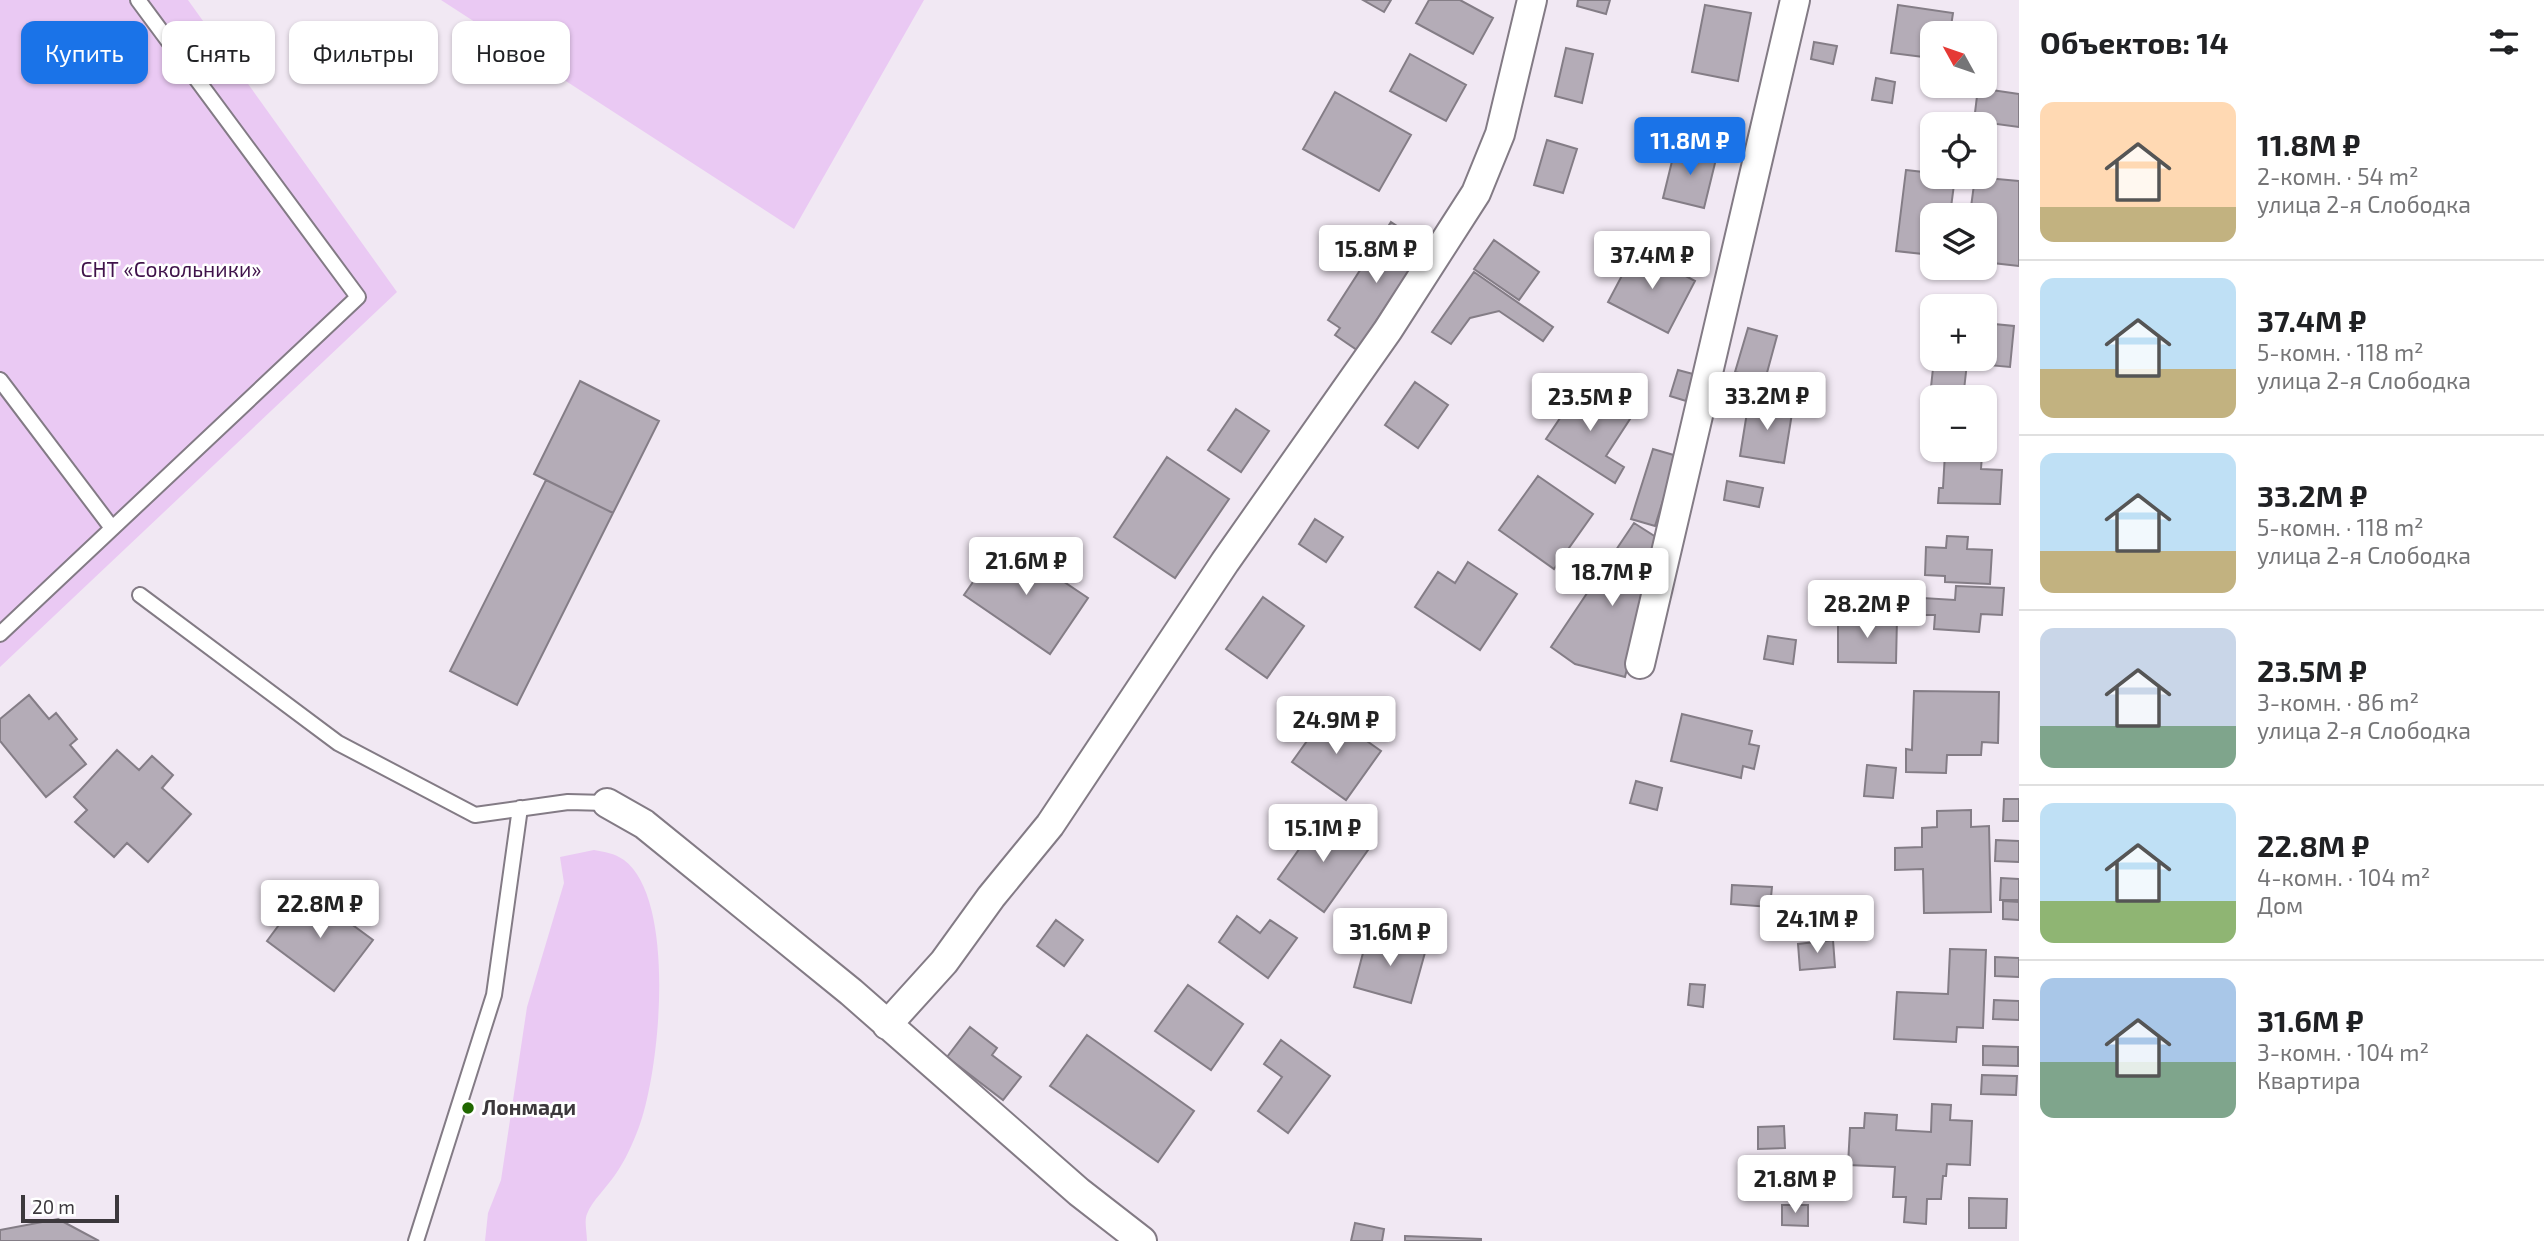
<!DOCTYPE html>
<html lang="ru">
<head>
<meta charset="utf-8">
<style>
	body { margin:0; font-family:"Exo 2",sans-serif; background:#f2f2f2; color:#202124; height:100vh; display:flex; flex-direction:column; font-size:26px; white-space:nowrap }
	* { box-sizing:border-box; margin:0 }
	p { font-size:23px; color:#757577 }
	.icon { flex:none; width:38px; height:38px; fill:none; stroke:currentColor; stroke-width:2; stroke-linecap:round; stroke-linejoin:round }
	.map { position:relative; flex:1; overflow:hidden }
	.panel { display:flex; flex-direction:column; background:#fff; width:525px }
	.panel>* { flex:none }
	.guide { position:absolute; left:21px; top:21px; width:665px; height:63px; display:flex; gap:14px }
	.needle { width:46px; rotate:310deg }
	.buttons { position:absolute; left:1920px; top:21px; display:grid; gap:14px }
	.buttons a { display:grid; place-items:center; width:77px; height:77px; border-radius:14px; background:#fff; box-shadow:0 2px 5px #0004; font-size:35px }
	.scale { position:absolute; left:21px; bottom:18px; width:98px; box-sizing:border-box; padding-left:7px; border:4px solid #3c383c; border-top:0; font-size:19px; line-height:24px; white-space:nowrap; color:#3c383c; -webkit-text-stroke:5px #fff; paint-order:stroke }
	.price { position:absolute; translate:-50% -60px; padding:0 16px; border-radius:7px; background:#fff; color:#222; font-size:23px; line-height:46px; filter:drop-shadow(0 2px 4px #0008) }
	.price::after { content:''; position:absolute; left:50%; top:42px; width:21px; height:16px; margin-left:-10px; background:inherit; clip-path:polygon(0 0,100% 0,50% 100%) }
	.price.selected { background:#1a73e8; color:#fff }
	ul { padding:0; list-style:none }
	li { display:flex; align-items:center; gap:21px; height:175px; padding:0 21px }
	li+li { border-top:2px solid #e0e0e0 }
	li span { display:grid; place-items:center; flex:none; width:196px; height:140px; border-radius:14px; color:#555 }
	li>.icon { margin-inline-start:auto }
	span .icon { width:84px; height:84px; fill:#fffc; stroke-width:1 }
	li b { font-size:30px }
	h2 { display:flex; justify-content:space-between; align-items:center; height:84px; padding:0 21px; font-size:30px }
	.pill { padding:0 24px; border-radius:14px; background:#fff; box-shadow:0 2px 5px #0004; font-size:24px; line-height:63px }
	.pill.selected { background:#1a73e8; color:#fff }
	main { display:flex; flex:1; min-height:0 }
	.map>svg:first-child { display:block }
</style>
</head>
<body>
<main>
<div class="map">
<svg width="2019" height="1241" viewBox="0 0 2019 1241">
	<rect width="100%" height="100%" fill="#f1e8f3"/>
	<!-- green -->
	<path fill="#eac9f3" d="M0,0H188L397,292L0,667Z
		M441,0H924L794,229Z
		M594,850C605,852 614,853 624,860C677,900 660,1071 639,1127C633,1143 625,1161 615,1175C607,1187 592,1201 587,1214C584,1221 587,1233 587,1241H485L488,1213L501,1180L527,1007L564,883L560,857Z"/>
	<!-- building -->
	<path fill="#b4acb7" stroke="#847d86" stroke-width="2" d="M1363,0H1391L1384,12Z
		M1429,0H1460L1493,18L1473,54L1416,23Z
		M1578,0H1610L1606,14L1577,6Z
		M1705,5L1751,13L1738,81L1692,72Z
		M1898,5L1953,13L1950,33H1932V58L1891,53Z
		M1814,42L1837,46L1833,64L1811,59Z
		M1566,48L1593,54L1582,103L1555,96Z
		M1410,54L1466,85L1446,121L1390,91Z
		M1876,78L1895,82L1892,103L1872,100Z
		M1978,88L2019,94V127L1974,121Z
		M1335,92L1411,135L1379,191L1303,149Z
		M1547,140L1577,149L1563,193L1534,185Z
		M1676,145L1717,155L1704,208L1663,198Z
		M1906,170L1932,173V177H1955L1950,215H1932V255L1896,251Z
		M1975,177L2019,181V266L1984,262V215H1978L1979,208L1971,207Z
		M1391,222L1426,245L1357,350L1335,335L1340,328L1328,320Z
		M1494,240L1539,272L1519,300L1474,269Z
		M1636,249L1695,281L1668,333L1608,302Z
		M1474,272L1553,327L1543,341L1499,311L1470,318L1451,344L1432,332Z
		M1984,323L2014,326L2010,367L1967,363L1964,390L1931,387L1934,359H1984Z
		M1748,328L1777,336L1765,380L1735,372Z
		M1678,370L1693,374L1686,401L1670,396Z
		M580,381L659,421L613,513L534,474Z
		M1415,382L1448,405L1418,448L1385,425Z
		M1581,387L1630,419L1606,456L1624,467L1615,483L1546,439Z
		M1749,400L1793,407L1784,463L1740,456Z
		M1236,409L1269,431L1241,472L1208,450Z
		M1653,449L1677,456L1655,526L1631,519Z
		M1945,453L1982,455L1981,469L2002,470L2000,504L1938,503L1939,488H1943Z
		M1167,457L1229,499L1175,578L1114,537Z
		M1538,476L1593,514L1554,569L1499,530Z
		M546,480L613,513L517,705L450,671Z
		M1727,481L1763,488L1759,507L1724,500Z
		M1315,519L1343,537L1326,562L1299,544Z
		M1634,523L1659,539L1625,677L1575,664L1551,647Z
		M1947,536L1968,537L1967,549L1992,550L1990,584L1945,582V576L1925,575L1926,547L1946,548Z
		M1002,540L1088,598L1050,654L964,595Z
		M1468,562L1517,594L1480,650L1415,607L1438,572L1455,583Z
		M1956,586L2004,588L2002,615L1981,614L1979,632L1934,629L1935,615H1922L1923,598L1955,600Z
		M1263,597L1304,626L1267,678L1226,649Z
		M1838,618H1897L1896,663L1838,662Z
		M1768,636L1796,640L1793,664L1764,659Z
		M1914,691L1999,692L1998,743L1982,742L1981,755H1947L1946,773L1906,772V749L1912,750Z
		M29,695L49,719L56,713L77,739L70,745L86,764L46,797L0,741V719Z
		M1327,713L1381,751L1346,800L1292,762Z
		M1682,714L1752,731L1749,744L1759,746L1754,769L1743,766L1741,778L1671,761Z
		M117,750L139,770L152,756L173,775L162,788L191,814L148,862L127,843L114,857L75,822L87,810L74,797Z
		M1867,765L1896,768L1893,798L1864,796Z
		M1636,781L1662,788L1657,810L1630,803Z
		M2004,799H2019V821H2003Z
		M1971,810V827L1989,826L1991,912L1924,913L1923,869L1895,870V848L1922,847V828L1937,827V811Z
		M1322,817L1368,850L1324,912L1278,879Z
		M1996,840L2019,841V862L1995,861Z
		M2001,878L2019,879V900H2000Z
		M1732,885L1772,887L1770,907L1731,904Z
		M305,890L373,940L334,991L267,941Z
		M2003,901L2019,902V920L2003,919Z
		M1237,916L1260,933L1270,920L1297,938L1268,978L1219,942Z
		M1056,920L1083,940L1064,966L1037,946Z
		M1368,934L1426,949L1411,1003L1354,987Z
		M1833,940L1835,967L1800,970L1798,944Z
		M1950,949L1986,950L1983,1028L1957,1027L1956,1042L1894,1039L1897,992L1948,994Z
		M1995,957L2019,958V977L1995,976Z
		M1690,984L1705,985L1703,1007L1688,1005Z
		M1188,985L1243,1024L1211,1070L1155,1031Z
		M1994,1000L2019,1001V1020L1993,1019Z
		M970,1027L997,1048L992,1055L1021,1077L1003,1100L947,1057Z
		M1087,1035L1194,1111L1158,1162L1050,1086Z
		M1281,1040L1330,1076L1288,1133L1258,1111L1282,1077L1264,1064Z
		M1983,1046L2018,1047V1066L1983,1065Z
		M1982,1075L2017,1076L2016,1095L1981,1094Z
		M1932,1104L1951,1105L1950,1120L1972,1121L1970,1165L1947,1164L1946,1176H1943L1941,1199H1927L1926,1224L1904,1222L1906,1197H1893L1895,1167L1848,1165L1850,1128H1864L1865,1113L1897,1115L1896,1130L1931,1132Z
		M1784,1126L1785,1148L1758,1149V1127Z
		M1969,1198L2007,1199L2006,1228H1969Z
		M1782,1205H1808V1226L1782,1225Z
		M58,1219L99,1241H0V1230Z
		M1355,1223L1384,1229L1382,1241H1351Z
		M1405,1236L1481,1239V1241H1405Z"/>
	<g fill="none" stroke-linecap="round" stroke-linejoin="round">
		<!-- lane casing -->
		<g stroke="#837b85" stroke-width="18">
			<path id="lane" d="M0,380L112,528
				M140,595L338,743L475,815L568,802L607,803
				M0,634L358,297L138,0
				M416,1241L494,995L520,808"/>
		</g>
		<!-- street casing -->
		<g stroke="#837b85" stroke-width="32">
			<path id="street" d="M1640,664L1795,0
				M607,803L644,824L851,992L1079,1192L1142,1241
				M887,1025L944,962L991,897L1050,825L1225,562L1388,330L1476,193L1500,134L1532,0"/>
		</g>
		<!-- lane -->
		<use href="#lane" stroke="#fff" stroke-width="14"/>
		<!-- street -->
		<use href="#street" stroke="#fff" stroke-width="28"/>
	</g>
	<!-- markers -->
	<circle fill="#206700" stroke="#fff" stroke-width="2.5" cx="468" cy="1108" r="7"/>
	<g text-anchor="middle" stroke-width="5" stroke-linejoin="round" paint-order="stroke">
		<!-- park labels -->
		<g font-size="21" fill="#40134b" stroke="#fff">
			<text x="171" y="277">СНТ «Сокольники»</text>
		</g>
		<!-- poi labels -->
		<g font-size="21" font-weight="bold" fill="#3c383c" stroke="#fff" text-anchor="start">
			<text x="482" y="1115">Лонмади</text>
		</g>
	</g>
</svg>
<div class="buttons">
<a><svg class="needle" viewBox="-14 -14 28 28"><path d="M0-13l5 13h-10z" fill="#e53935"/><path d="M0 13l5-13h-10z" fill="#757577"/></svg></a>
<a><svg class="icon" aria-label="locate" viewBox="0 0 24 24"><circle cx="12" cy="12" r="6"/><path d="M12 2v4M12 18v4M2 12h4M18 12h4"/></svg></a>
<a><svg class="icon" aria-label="layers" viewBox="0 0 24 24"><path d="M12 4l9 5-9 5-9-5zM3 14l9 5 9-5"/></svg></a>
<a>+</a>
<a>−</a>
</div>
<div class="scale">20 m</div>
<b class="price selected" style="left:1690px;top:177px">11.8M ₽</b>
<b class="price" style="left:1376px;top:285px">15.8M ₽</b>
<b class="price" style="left:1652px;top:291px">37.4M ₽</b>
<b class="price" style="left:1767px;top:432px">33.2M ₽</b>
<b class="price" style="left:1590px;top:433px">23.5M ₽</b>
<b class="price" style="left:1026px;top:597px">21.6M ₽</b>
<b class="price" style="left:1612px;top:608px">18.7M ₽</b>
<b class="price" style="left:1867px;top:640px">28.2M ₽</b>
<b class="price" style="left:1336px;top:756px">24.9M ₽</b>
<b class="price" style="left:1323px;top:864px">15.1M ₽</b>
<b class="price" style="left:320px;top:940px">22.8M ₽</b>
<b class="price" style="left:1817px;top:955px">24.1M ₽</b>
<b class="price" style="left:1390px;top:968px">31.6M ₽</b>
<b class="price" style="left:1795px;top:1215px">21.8M ₽</b>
<div class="guide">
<a class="pill selected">Купить</a>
<a class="pill">Снять</a>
<a class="pill">Фильтры</a>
<a class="pill">Новое</a>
</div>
</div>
<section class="panel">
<h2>Объектов: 14<svg class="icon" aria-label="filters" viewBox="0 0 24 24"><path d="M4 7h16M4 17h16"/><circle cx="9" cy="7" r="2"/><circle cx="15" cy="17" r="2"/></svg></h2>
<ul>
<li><span style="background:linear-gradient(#ffd9b3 75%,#c2b280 0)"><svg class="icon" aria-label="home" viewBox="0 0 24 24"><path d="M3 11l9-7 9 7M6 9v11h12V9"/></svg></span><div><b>11.8M ₽</b><p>2-комн. · 54 m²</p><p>улица 2-я Слободка</p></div></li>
<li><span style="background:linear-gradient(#bfe0f5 65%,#c2b280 0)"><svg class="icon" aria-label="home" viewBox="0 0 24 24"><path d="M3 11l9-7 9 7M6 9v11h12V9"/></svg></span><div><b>37.4M ₽</b><p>5-комн. · 118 m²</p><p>улица 2-я Слободка</p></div></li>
<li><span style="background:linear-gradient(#bfe0f5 70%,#c2b280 0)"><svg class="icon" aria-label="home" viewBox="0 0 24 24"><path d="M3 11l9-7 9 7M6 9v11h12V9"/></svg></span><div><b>33.2M ₽</b><p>5-комн. · 118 m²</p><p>улица 2-я Слободка</p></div></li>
<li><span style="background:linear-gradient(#c9d6e8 70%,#7fa58c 0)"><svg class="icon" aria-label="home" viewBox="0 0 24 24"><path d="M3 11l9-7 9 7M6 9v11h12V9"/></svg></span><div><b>23.5M ₽</b><p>3-комн. · 86 m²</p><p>улица 2-я Слободка</p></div></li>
<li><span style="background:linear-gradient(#bfe0f5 70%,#8fb573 0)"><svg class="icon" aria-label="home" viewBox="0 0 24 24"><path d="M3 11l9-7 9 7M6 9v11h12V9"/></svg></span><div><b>22.8M ₽</b><p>4-комн. · 104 m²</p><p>Дом</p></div></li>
<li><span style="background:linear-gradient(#a9c7e8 60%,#7fa58c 0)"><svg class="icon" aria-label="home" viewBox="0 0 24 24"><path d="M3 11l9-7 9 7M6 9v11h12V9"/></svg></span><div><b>31.6M ₽</b><p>3-комн. · 104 m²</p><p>Квартира</p></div></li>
</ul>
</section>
</main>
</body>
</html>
